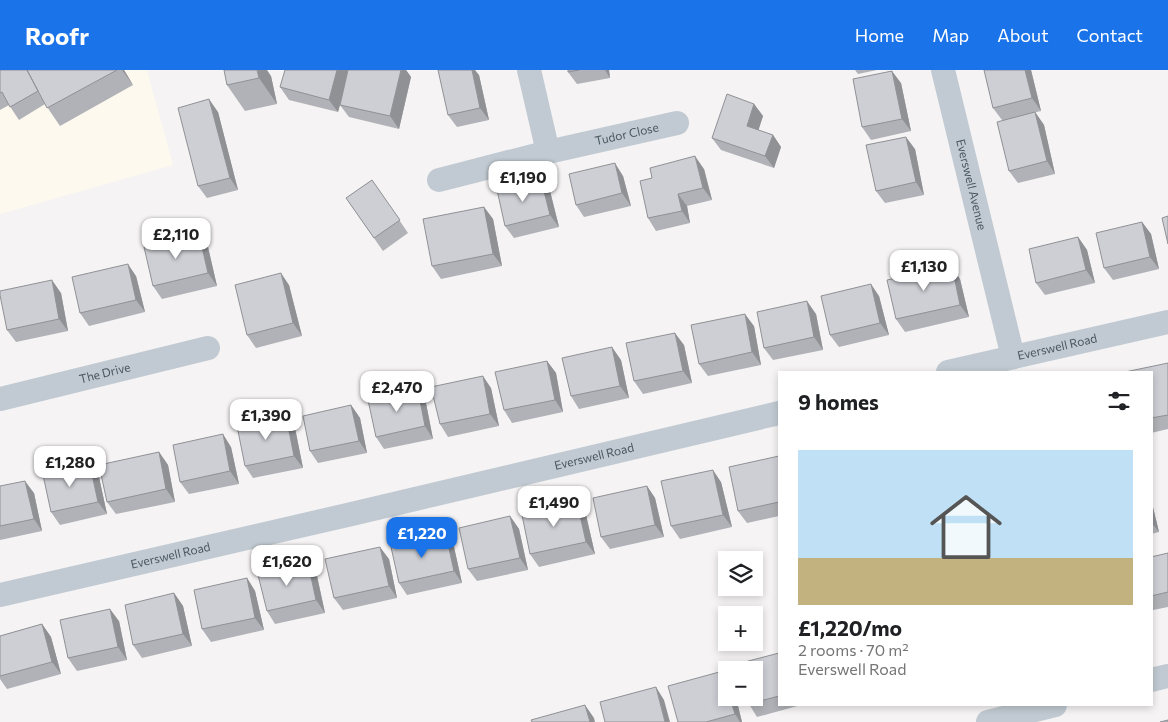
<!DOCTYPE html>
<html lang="en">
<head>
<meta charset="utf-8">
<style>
	body { margin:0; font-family:Commissioner,sans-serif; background:#f2f2f2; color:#202124; height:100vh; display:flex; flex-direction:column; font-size:19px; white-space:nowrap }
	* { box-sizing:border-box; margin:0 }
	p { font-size:16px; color:#757577 }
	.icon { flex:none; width:28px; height:28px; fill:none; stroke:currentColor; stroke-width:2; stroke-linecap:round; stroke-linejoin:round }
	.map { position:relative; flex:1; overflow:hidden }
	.sheet { position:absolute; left:778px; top:301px; width:375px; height:335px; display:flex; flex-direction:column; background:#fff; border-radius:0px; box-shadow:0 2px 8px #0003 }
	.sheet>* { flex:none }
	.tools { position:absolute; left:718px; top:481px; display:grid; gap:10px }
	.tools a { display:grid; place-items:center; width:45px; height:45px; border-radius:0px; background:#fff; box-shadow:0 2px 8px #0003; font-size:25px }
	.price { position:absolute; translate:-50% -42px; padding:0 11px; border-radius:10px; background:#fff; color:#222; font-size:16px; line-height:32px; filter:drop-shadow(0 1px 2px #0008) }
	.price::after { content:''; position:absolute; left:50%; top:30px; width:15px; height:11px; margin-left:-8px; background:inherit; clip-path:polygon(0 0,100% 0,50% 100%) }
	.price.selected { background:#1a73e8; color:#fff }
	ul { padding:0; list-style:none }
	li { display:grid; align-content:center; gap:10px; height:265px; padding:0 20px }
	li span { display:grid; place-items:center; height:155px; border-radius:0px; color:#555 }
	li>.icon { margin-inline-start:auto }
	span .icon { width:90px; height:90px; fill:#fffc; stroke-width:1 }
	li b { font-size:21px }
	h2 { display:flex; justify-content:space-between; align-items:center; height:60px; padding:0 20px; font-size:21px }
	header { display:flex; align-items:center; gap:30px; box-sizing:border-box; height:70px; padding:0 25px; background:#1a73e8; color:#fff }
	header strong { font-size:24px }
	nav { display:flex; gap:28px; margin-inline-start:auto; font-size:18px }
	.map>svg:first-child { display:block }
</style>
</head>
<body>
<header>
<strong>Roofr</strong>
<nav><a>Home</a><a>Map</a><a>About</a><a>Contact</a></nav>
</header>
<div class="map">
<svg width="1168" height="652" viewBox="0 0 1168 652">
	<rect width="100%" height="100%" fill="#f5f3f3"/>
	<!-- commercial -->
	<path fill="#fdf9ef" d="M0,0H147L173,95L0,144Z"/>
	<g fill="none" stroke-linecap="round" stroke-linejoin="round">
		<!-- street -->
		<g stroke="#c1cad2" stroke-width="24">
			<path id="s1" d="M529,0L548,82L677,53"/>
			<path id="s2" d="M943,0L1013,287"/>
			<path d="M439,110L548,82"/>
			<path id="s3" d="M948,302L1168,252"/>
			<path id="s4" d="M0,329L208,278"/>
			<path id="s5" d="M0,525L356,443L779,343"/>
			<path d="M1151,610L1168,606"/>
			<path d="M988,652L1055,635"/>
		</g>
	</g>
	<!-- wall -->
	<path fill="#b0b2b7" d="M0,0H124L133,15L60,56L45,34L19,50L9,35L0,40Z
		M224,0L271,6L277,34L245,41L227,15Z
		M285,0H406L411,7L399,59L349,47L340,35L338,42L289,30L280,17Z
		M568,0H609L610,8L577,14L568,2Z
		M855,0H877L858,4Z
		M984,0H1031L1041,41L1028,44L1035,42L1044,55L1055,104L1018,113L1009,101L1002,50L993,38Z
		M479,5L489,50L457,57L448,45Z
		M901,13L911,61L871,70L862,57Z
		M754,34L763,46L758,60L773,65L781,77L774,98L721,80L712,68Z
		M218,42L238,120L207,128L198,116Z
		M915,79L924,125L885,133L876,121Z
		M704,99L712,130L687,136L690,153L656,161L648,148Z
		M623,106L631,136L584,147L576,135Z
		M541,109L550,121L559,157L514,168L505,156Z
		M372,110L408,163L383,181L346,128Z
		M484,137L493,149L502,196L441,209L432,196Z
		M1142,152L1151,164L1159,199L1113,210L1104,198Z
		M1078,167L1087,180L1095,213L1045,225L1036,213Z
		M208,177L217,216L162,229L153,216Z
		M136,206L145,242L89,256L80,243Z
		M960,209L969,247L905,262L896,249Z
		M289,215L302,266L256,278L247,265Z
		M61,223L68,261L16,272L7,260Z
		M879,226L889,265L839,277L830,265Z
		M816,244L823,280L773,290L764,278Z
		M754,256L761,295L708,306L699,294Z
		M684,275L692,313L643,324L634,311Z
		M621,290L629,328L579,339L571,326Z
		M547,291L556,303L563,342L512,353L504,340Z
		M1168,293V359L1151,363V302Z
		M491,318L499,356L448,367L440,354Z
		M418,320L426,333L433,369L384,379L376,367Z
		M351,335L360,348L367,383L318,393L310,381Z
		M286,346L295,358L303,398L253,408L245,396Z
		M231,377L239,414L189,424L180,412Z
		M159,382L168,395L175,432L116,444L107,432Z
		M779,386V446L747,453L738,441Z
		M99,407L107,444L60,455L51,442Z
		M721,412L732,457L680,469L671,456Z
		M0,416L34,423L42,461L0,470Z
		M647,416L655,428L664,467L610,479L601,467Z
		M1151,429L1159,462L1151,464Z
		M577,432L586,445L595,484L539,497L530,484Z
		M510,446L519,459L528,500L477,511L468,499Z
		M454,477L462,513L407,525L399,513Z
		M1168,483V537L1153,540L1151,538V487Z
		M389,489L397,528L343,540L334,528Z
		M317,506L325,543L275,554L267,541Z
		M247,508L255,521L264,560L211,572L202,559Z
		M174,523L183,536L192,576L142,588L133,575Z
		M119,551L127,590L77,601L68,588Z
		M42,554L51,567L61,604L7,619L0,609V566Z
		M779,583V635H801L757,647L749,634Z
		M723,601L726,605V628H736L742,652H678Z"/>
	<!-- shaded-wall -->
	<path fill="#909195" d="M122,0H124L133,15Z
		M257,0H267L271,6L277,34L259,8Z
		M337,0H349L338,42L329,30Z
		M401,0H406L411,7L399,59L390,46Z
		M472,0H475L479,5L489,50L480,38Z
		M605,0H609L610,8Z
		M1025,0H1031L1041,41L1032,28Z
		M892,1L901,13L911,61L902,49Z
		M209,29L218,42L238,120L230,108Z
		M754,34L763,46L756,68L747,56Z
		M1035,42L1044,55L1055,104L1047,91Z
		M773,65L781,77L774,98L765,86Z
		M906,67L915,79L924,125L916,112Z
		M695,86L704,99L712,130L703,118Z
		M615,93L623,106L631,136L622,123Z
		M541,109L550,121L559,157L550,145Z
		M678,124L687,136L690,153L682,141Z
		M484,137L493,149L502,196L493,184Z
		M1142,152L1151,164L1159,199L1150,187Z
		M199,164L208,177L217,216L208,203Z
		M1078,167L1087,180L1095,213L1086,200Z
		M128,194L136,206L145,242L136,230Z
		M952,196L960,209L969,247L960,235Z
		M281,203L289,215L302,266L293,253Z
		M52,210L61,223L68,261L59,249Z
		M871,214L879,226L889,265L880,253Z
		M807,231L816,244L823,280L814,267Z
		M745,244L754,256L761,295L752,282Z
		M675,263L684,275L692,313L683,301Z
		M612,277L621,290L629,328L620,316Z
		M547,291L556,303L563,342L555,330Z
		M483,306L491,318L499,356L490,344Z
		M418,320L426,333L433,369L425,356Z
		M351,335L360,348L367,383L359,371Z
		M286,346L295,358L303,398L294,386Z
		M223,364L231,377L239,414L230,401Z
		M159,382L168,395L175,432L166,419Z
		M90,395L99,407L107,444L98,432Z
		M713,400L721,412L732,457L723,445Z
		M25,411L34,423L42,461L34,449Z
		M647,416L655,428L664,467L655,455Z
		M1151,429L1159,462L1151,452Z
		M577,432L586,445L595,484L586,472Z
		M510,446L519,459L528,500L520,488Z
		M446,465L454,477L462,513L454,501Z
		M380,477L389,489L397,528L389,516Z
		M308,493L317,506L325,543L316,530Z
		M247,508L255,521L264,560L255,548Z
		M174,523L183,536L192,576L183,564Z
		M110,539L119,551L127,590L118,577Z
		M42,554L51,567L61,604L52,592Z
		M656,617L664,630L670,652H665Z
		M730,628H736L742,652H740L735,644Z
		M585,635L594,648L595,652H590Z"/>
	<!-- building -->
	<path fill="#cdcfd5" stroke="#909195" d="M0,0H27L38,21L10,37L2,22L0,23Z
		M27,0H117L47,38Z
		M224,0H257L259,8L227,15Z
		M285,0H337L329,30L280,17Z
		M348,0H401L390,46L340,35Z
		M438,0H472L480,38L448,45Z
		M568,0H579L568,2Z
		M984,0H1025L1032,28L993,38Z
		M892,1L902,49L862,57L853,9Z
		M727,24L754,34L747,56L773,65L765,86L712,68Z
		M209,29L230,108L198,116L178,38Z
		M1035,42L1047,91L1009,101L997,52Z
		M906,67L916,112L876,121L866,75Z
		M695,86L703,118L678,124L682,141L648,148L640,111L652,108L650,98Z
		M615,93L622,123L576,135L569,104Z
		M541,109L550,145L505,156L497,120Z
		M372,110L400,150L374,168L346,128Z
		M484,137L493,184L432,196L423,149Z
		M1168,146V174L1162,148Z
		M1142,152L1150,187L1104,198L1096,163Z
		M199,164L208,203L153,216L144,177Z
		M1078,167L1086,200L1036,213L1029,179Z
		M128,194L136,230L80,243L72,207Z
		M952,196L960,235L896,249L887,210Z
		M281,203L293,253L247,265L235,215Z
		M52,210L59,249L7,260L0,225V221Z
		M871,214L880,253L830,265L821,226Z
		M807,231L814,267L764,278L757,242Z
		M745,244L752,282L699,294L691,255Z
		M675,263L683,301L634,311L626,273Z
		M612,277L620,316L571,326L562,288Z
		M547,291L555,330L504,340L495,302Z
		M1168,293V345L1151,348V302H1125Z
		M483,306L490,344L440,354L431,317Z
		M418,320L425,356L376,367L368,330Z
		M351,335L359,371L310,381L303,346Z
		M286,346L294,386L245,396L237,356Z
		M223,364L230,401L180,412L173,375Z
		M159,382L166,419L107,432L99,395Z
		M779,386V432L738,441L729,397Z
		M90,395L98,432L51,442L43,405Z
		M713,400L723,445L671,456L661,411Z
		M25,411L34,449L0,456V416Z
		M647,416L655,455L601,467L593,428Z
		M577,432L586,472L530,484L522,445Z
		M510,446L520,488L468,499L459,458Z
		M446,465L454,501L399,513L391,477Z
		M380,477L389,516L334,528L325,489Z
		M1168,483V522L1151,526V487Z
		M308,493L316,530L267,541L258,505Z
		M247,508L255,548L202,559L194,520Z
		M174,523L183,564L133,575L125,535Z
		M110,539L118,577L68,588L60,550Z
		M42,554L52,592L0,606V566Z
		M779,583V626L749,634L747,628H754V600H739L737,594Z
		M723,601L726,612V628H730L735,644L706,652H678L668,616Z
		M656,617L665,652H605L600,632Z
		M585,635L590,652H532L531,650Z
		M1168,650V652H1160Z"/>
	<g text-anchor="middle" stroke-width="4.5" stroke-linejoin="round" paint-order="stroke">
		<!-- street labels -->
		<g font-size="12" fill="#4a5661" stroke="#fff">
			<text dy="4" stroke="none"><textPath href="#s1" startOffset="165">Tudor Close</textPath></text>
			<text dy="4" stroke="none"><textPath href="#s2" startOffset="118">Everswell Avenue</textPath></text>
			<text dy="4" stroke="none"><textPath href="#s3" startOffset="112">Everswell Road</textPath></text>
			<text dy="4" stroke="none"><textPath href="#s4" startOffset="108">The Drive</textPath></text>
			<text dy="4" stroke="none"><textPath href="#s5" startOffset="610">Everswell Road</textPath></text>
			<text dy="4" stroke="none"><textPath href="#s5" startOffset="175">Everswell Road</textPath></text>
		</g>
	</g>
</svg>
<div class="tools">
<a><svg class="icon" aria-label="layers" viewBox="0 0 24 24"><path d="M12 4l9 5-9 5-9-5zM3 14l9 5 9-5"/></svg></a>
<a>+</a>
<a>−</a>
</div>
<b class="price" style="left:523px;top:133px">£1,190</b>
<b class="price" style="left:176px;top:190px">£2,110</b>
<b class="price" style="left:924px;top:222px">£1,130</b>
<b class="price" style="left:397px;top:343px">£2,470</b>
<b class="price" style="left:266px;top:371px">£1,390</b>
<b class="price" style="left:70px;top:418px">£1,280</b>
<b class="price" style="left:554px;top:458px">£1,490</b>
<b class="price selected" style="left:422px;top:489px">£1,220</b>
<b class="price" style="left:287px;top:517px">£1,620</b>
<section class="sheet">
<h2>9 homes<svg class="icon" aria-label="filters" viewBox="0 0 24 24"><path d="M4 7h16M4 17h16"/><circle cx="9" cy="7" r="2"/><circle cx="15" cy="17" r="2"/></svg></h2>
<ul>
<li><span style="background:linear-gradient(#bfe0f5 70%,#c2b280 0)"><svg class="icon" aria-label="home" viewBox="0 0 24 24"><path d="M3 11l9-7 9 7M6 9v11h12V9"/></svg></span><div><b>£1,220/mo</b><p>2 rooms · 70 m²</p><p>Everswell Road</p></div></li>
</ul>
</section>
</div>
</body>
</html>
